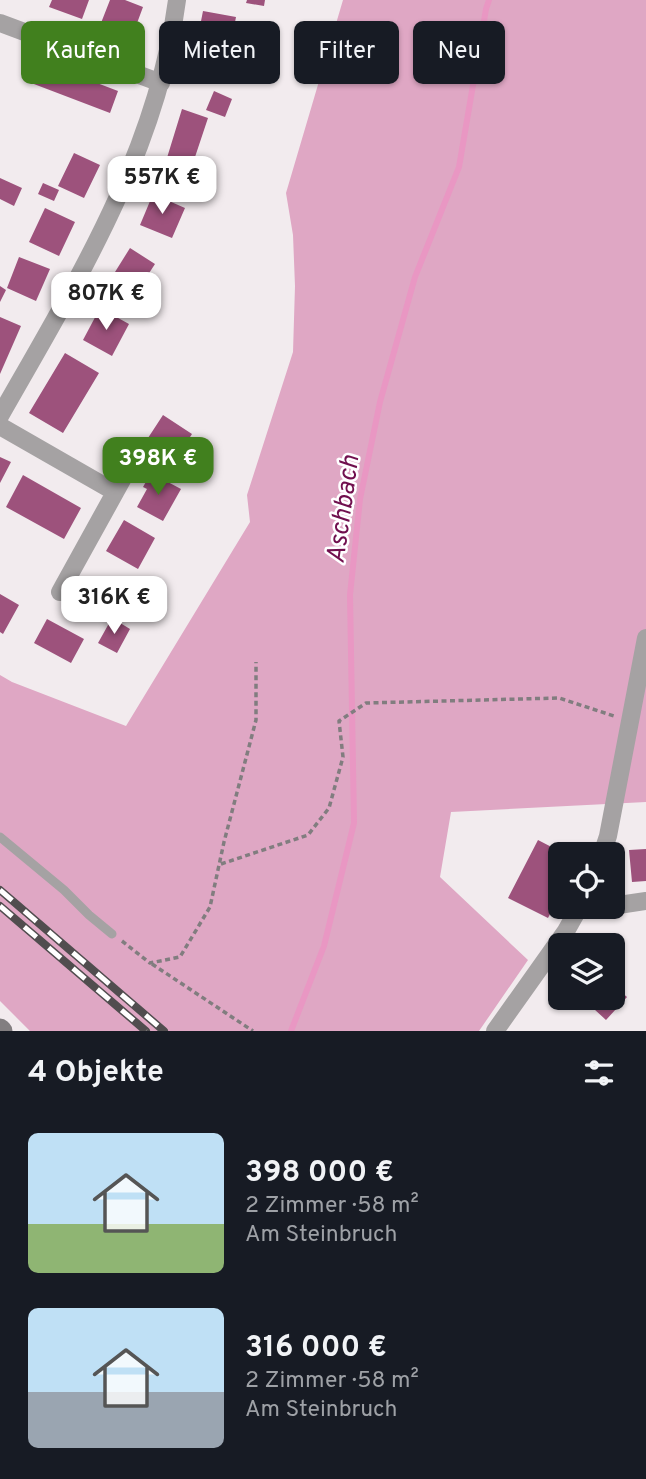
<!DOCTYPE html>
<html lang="de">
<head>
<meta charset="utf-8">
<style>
	body { margin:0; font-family:Overpass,sans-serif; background:#242831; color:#f1f3f6; height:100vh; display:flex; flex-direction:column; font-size:26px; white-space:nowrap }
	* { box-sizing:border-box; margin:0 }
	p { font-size:23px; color:#9ea1a6 }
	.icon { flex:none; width:38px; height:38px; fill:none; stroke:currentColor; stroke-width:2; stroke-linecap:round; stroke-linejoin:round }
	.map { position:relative; height:1031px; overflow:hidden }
	.sheet { display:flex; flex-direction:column; background:#171b24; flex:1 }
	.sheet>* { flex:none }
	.banner { position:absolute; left:21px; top:21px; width:606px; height:63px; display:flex; gap:14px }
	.fabs { position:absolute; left:548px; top:842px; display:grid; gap:14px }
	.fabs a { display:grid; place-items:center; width:77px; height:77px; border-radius:10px; background:#171b24; box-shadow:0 2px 5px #0004; font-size:35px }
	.price { position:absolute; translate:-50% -60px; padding:0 16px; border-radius:14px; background:#fff; color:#222; font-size:23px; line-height:46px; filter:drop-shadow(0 2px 4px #0008) }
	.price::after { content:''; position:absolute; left:50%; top:42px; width:21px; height:16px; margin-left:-10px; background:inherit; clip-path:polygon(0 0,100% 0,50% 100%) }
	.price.active { background:#41801e; color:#fff }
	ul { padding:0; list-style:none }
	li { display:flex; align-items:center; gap:21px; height:175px; padding:0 28px }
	li span { display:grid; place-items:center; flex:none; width:196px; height:140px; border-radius:10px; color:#555 }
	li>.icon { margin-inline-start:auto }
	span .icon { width:84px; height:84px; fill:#fffc; stroke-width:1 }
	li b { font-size:30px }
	h2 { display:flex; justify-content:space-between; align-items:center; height:84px; padding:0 28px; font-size:30px }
	.chip { padding:0 24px; border-radius:10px; background:#171b24; box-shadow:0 2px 5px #0004; font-size:24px; line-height:63px }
	.chip.active { background:#41801e; color:#fff }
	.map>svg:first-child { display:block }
</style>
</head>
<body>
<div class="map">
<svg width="646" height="1031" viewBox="0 0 646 1031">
	<rect width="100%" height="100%" fill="#f2ebee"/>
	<!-- green -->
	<path fill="#dfa7c4" d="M343,0H646V802L451,812L440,877L528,960L479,1031H30L0,1001V675L12,682L126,726L250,522L247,495L293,352L295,286L293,235L286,193Z"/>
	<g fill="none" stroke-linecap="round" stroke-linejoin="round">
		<!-- stream -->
		<path stroke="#e997c3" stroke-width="6" d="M291,1031L324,946L354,823L350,595L360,499L380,402L415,277L459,167L486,9L489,0"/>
	</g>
	<!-- building -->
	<path fill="#9d527c" d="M52,0H89L82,19L49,7Z
		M110,0H125L143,7L133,34L101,23Z
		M247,0H265L264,6L246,3Z
		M203,11L236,17L223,84L190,77Z
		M34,59L118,91L110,113L26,81Z
		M214,91L232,99L225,117L206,110Z
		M182,109L208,118L191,169L166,161Z
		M74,153L100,165L84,198L58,186Z
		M0,178L22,188L14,206L0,199Z
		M43,183L59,190L54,201L38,194Z
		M153,194L185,208L172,238L140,225Z
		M45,208L75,222L59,256L29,242Z
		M130,248L155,264L131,301L105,288Z
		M19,257L50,269L36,301L7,288Z
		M0,286L6,290L0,302Z
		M100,308L129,324L112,356L83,340Z
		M0,317L21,326L0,374Z
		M65,353L99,373L63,433L29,413Z
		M163,415L192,434L177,457L148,438Z
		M0,457L11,462L0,483Z
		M151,473L181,489L163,521L137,507L147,489L143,487Z
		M23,475L81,508L64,539L6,507Z
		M124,520L155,538L138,569L106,551Z
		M93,579L118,592L107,613L82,600Z
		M0,594L19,605L3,634L0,632Z
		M112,618L130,629L117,653L98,643Z
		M47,619L84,639L71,663L34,643Z
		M538,840L565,854H560V895L548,918L508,898Z
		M646,849V881L632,882L629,850Z
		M612,984L627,997L606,1020L582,998H612Z"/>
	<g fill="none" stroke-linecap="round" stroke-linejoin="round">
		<!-- path -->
		<path stroke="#817d7f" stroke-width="3.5" stroke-dasharray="5 3.5" stroke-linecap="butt" d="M221,864L308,835L329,808L343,757L339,721L366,703L559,698L614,716
			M122,941L150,963L180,957L210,907L224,842L256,720V662
			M152,964L253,1031"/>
		<!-- service -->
		<path stroke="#a5a2a3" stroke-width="9" d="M0,837L64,890L89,915L112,934"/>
		<!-- minor -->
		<path stroke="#a5a2a3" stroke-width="18" d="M0,23L161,83
			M0,416C75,284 157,153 177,0
			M0,426L115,492
			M60,592L133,460
			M602,854L608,836L646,638
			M612,906L646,901
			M495,1031L566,931L580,906"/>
		<!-- secondary -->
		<path stroke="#827e80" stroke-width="21" d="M0,1029L2,1031"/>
		<!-- rail casing -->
		<g stroke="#514d4f" stroke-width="8">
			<path id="rail" d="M0,890L164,1031
				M0,906L146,1031"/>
		</g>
		<!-- rail -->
		<use href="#rail" stroke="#fff" stroke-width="5" stroke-dasharray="16" stroke-linecap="butt"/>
	</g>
	<g text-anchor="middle" stroke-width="5" stroke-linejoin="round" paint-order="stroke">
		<!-- water labels -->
		<g font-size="26" font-style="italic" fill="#700f4e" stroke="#fff">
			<text transform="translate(342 509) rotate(-82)" y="9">Aschbach</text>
		</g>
	</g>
</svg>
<div class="fabs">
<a><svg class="icon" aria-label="locate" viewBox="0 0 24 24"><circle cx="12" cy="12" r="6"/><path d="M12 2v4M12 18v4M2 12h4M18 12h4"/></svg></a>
<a><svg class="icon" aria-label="layers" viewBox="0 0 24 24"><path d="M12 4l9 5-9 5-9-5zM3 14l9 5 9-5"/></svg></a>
</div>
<b class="price" style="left:162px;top:216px">557K €</b>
<b class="price" style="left:106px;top:332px">807K €</b>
<b class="price active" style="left:158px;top:497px">398K €</b>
<b class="price" style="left:114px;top:636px">316K €</b>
<div class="banner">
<a class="chip active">Kaufen</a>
<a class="chip">Mieten</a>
<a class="chip">Filter</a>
<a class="chip">Neu</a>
</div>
</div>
<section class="sheet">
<h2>4 Objekte<svg class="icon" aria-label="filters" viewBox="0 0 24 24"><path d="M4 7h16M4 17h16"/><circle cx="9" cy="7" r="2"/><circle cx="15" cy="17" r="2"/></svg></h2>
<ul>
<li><span style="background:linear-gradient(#bfe0f5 65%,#8fb573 0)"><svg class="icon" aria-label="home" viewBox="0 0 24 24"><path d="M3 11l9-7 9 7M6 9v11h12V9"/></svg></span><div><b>398 000 €</b><p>2 Zimmer · 58 m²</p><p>Am Steinbruch</p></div></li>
<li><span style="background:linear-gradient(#bfe0f5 60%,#9aa5b1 0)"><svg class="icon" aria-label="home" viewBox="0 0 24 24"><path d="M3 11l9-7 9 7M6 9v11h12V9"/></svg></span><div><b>316 000 €</b><p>2 Zimmer · 58 m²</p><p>Am Steinbruch</p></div></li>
</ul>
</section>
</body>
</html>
